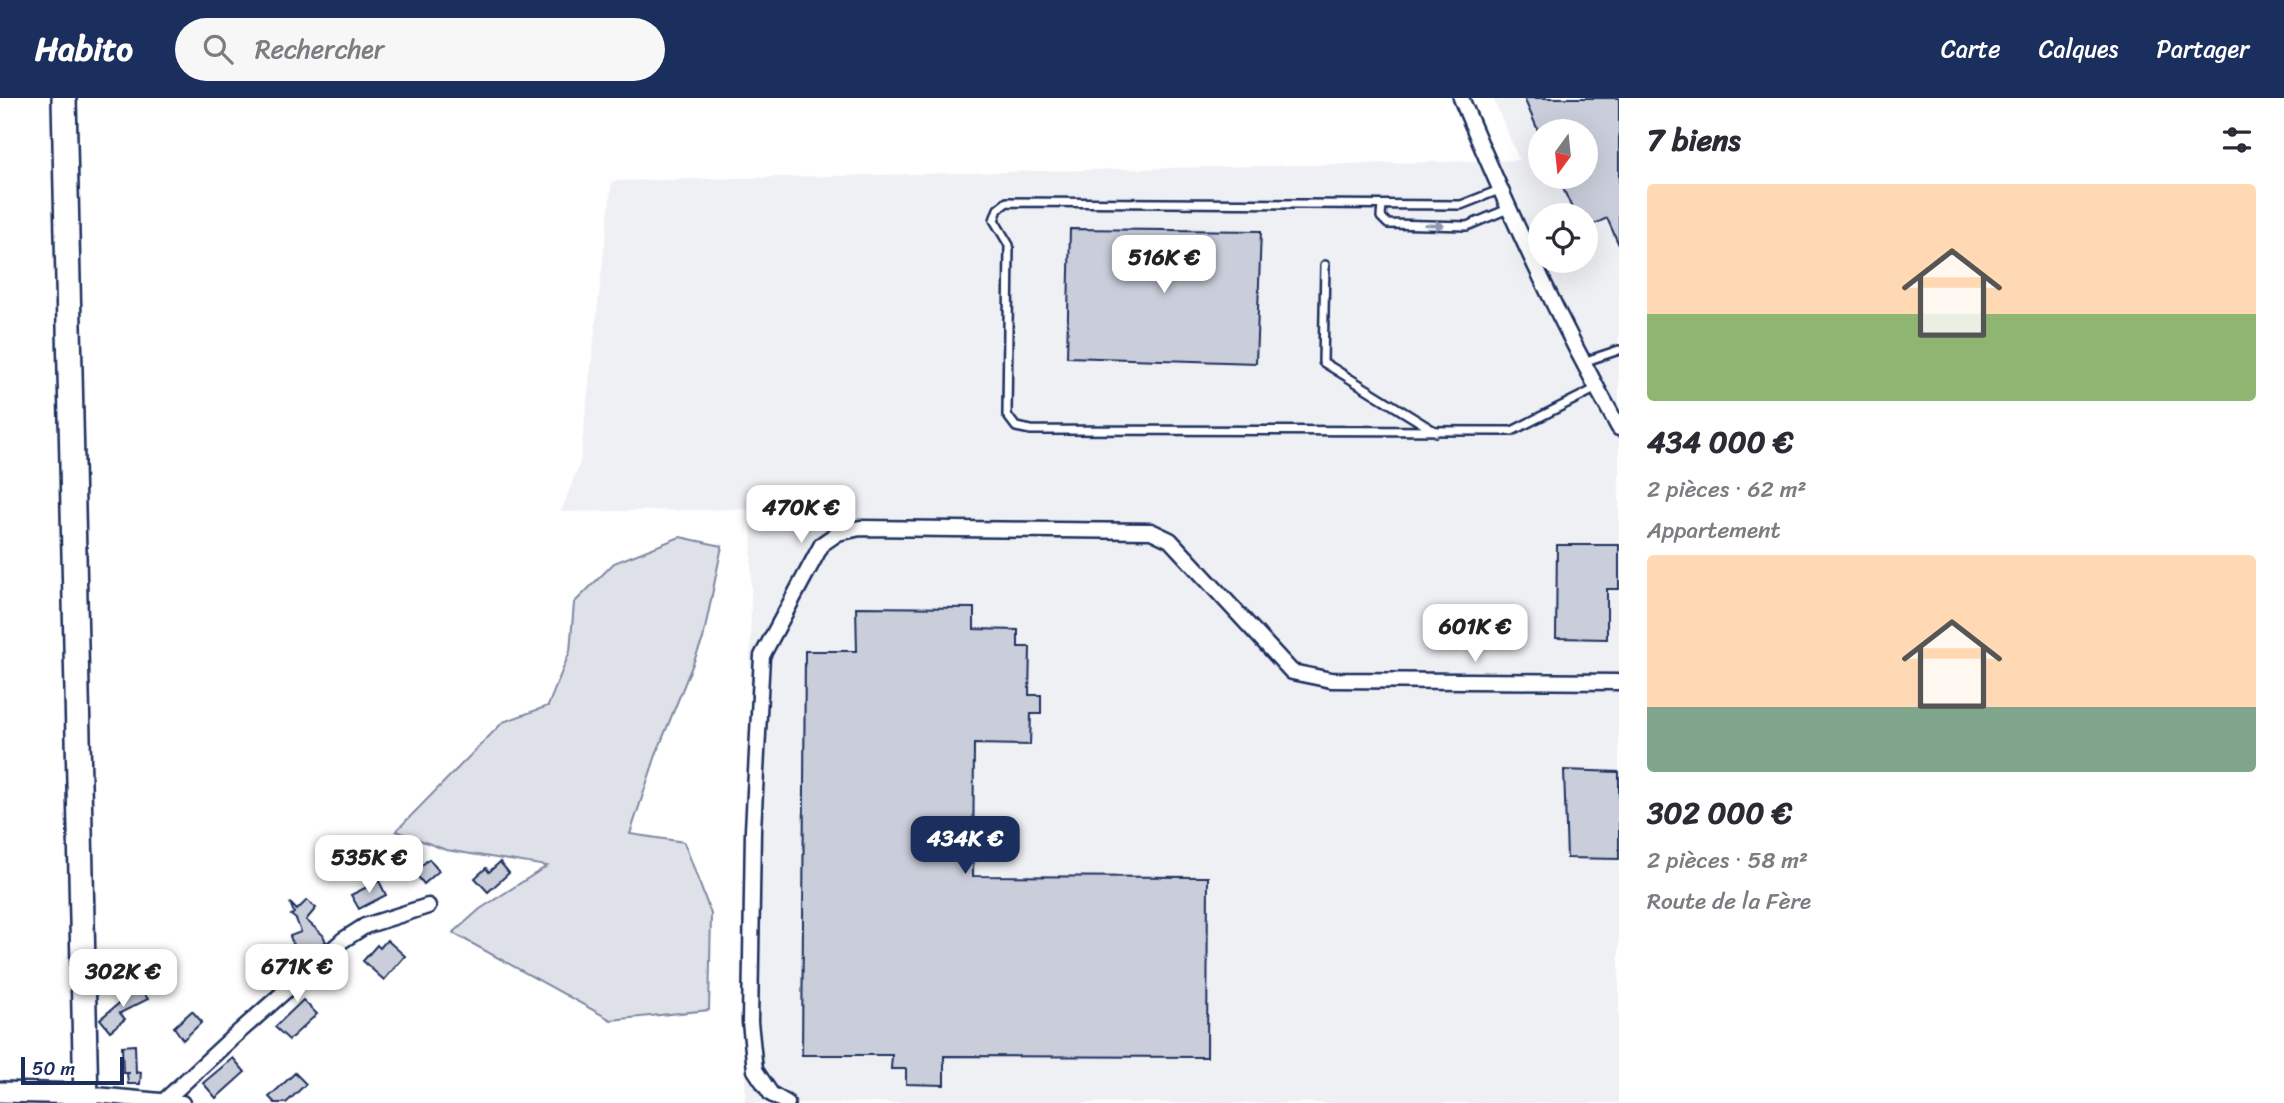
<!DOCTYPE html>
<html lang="fr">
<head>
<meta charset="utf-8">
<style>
	body { margin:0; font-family:Sriracha,sans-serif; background:#f7f7f7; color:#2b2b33; height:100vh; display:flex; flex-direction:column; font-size:26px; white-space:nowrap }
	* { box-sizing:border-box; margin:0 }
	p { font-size:23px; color:#7c7c81 }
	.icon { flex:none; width:38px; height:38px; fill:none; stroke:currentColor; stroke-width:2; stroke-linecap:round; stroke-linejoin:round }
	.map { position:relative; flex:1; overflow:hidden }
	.drawer { display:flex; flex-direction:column; background:#fff; width:665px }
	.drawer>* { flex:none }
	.needle { width:46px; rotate:195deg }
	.tools { position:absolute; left:1528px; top:21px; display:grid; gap:14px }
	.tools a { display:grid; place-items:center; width:70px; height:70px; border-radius:50%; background:#fff; box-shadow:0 7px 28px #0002; font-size:35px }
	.scale { position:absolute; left:21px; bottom:18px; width:103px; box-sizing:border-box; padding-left:7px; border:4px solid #1b2f5e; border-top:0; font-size:19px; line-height:24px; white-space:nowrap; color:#1b2f5e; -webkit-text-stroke:5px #fff; paint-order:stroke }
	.price { position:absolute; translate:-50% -60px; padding:0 16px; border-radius:14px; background:#fff; color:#222; font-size:23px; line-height:46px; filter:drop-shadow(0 2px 4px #0008) }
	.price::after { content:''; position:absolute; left:50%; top:42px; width:21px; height:16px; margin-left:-10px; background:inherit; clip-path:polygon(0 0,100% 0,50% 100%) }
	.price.active { background:#1b2f5e; color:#fff }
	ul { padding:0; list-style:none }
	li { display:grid; align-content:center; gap:14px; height:371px; padding:0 28px }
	li span { display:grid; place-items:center; height:217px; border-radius:7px; color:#555 }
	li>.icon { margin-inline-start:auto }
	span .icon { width:126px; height:126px; fill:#fffc; stroke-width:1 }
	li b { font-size:30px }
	h2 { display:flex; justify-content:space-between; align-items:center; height:84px; padding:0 28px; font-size:30px }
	header { display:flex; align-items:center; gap:42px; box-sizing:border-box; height:98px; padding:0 35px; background:#1b2f5e; color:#fff }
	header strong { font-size:33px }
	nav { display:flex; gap:38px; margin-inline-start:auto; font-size:24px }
	.search { width:490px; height:63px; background:#f7f7f7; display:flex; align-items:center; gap:18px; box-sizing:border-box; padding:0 24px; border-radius:38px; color:#7c7c81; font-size:26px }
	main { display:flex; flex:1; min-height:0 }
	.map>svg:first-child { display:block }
</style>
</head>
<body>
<header>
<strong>Habito</strong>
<div class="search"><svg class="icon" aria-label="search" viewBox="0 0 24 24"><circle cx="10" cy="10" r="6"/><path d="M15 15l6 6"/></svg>Rechercher</div>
<nav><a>Carte</a><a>Calques</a><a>Partager</a></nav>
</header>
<main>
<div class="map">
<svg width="1619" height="1005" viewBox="0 0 1619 1005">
	<rect width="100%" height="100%" fill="#fff"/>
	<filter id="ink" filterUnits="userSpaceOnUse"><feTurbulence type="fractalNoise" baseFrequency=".0143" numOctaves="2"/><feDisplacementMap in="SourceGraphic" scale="14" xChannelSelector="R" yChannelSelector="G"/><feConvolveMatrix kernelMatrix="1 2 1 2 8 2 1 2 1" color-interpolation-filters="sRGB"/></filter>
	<g filter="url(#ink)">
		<!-- built -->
		<path fill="#eff0f4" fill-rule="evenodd" d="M1493,0H1619V1005H745L752,411L561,414L580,364L612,83L1519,62ZM1540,33H1586V79H1540ZM1540,117H1586V163H1540Z"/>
		<!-- green -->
		<path fill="#dee1e7" stroke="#7c88a2" stroke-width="2" d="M680,439L722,448L703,541L657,654L630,736L684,744L711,816L709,912L611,922L453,835L480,811L547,768L446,752L396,733L503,624L548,608L570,553L574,505L614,465Z"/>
		<!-- building -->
		<path fill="#caceda" stroke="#1b2f5e" stroke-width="2" d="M1524,0H1619V147L1607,120L1586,130V117H1575L1558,79H1586V33H1540V37Z
			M1070,131L1261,133L1256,265L1067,259Z
			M1557,447H1619V491H1607V541L1556,540Z
			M856,509L974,510V531L1018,532V549H1030L1029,597H1041V616H1031L1030,647L974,646L973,778L1208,779L1207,959L944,958V987L906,986V971H891L892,957H802L805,553H857Z
			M1564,672L1619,674V761L1567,760Z
			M429,761L439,773L424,786L414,774Z
			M500,764L509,775L488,794L475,780L486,770L489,774Z
			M379,783L386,797L359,811L351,797Z
			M307,802L316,810L306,822L323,837L326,844L305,854L303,848L295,852L290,838L301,834L296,821L291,817L294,815L290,805L297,812Z
			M387,842L405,858L384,882L363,863L377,847L380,850Z
			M139,889L148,901L120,915L125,921L110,933L100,921Z
			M303,902L317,916L289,942L275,929Z
			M192,913L202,924L183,942L174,929Z
			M135,947L136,975L141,974L140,986H128L127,975H130H123L122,948Z
			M233,960L245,974L216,1000L203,985Z
			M295,975L306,986L286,1005H275L269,999Z"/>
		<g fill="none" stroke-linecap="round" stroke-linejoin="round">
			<!-- lane casing -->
			<g stroke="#1b2f5e" stroke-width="12">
				<path id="lane" d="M1499,92L1461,107L1007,104L998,111L994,122L1009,147L1007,317L1016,329L1031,332L1512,333L1597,290
					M1382,107L1381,119L1388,126L1467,128L1508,111
					M1325,167L1323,264L1436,334
					M1583,264L1619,252"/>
			</g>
			<!-- street casing -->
			<g stroke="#1b2f5e" stroke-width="19">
				<path id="street" d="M1461,0C1509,114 1558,222 1619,330
					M85,996L182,1005
					M164,1003L231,941L343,842L365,828L428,808
					M787,1005L771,996L755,972L750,924L753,732L762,558L822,446L838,435L860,430L1151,433L1170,442L1292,574L1331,582L1619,584"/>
			</g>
			<!-- secondary casing -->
			<g stroke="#1b2f5e" stroke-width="24">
				<path id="secondary" d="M0,994L85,996"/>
			</g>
			<!-- primary casing -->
			<g stroke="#1b2f5e" stroke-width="28">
				<path id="primary" d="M64,0L86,1005"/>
			</g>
			<!-- lane -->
			<use href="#lane" stroke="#fff" stroke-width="7"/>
			<!-- street -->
			<use href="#street" stroke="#fff" stroke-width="14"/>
			<!-- secondary -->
			<use href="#secondary" stroke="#fff" stroke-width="19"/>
			<!-- primary -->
			<use href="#primary" stroke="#fff" stroke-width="23"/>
		</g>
		<!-- one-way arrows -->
		<defs><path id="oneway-solid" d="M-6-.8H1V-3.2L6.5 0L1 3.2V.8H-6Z" transform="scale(1.75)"/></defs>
		<use fill="#8d97ae" href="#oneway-solid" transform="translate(1434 127) rotate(2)"/>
	</g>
</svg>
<div class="tools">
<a><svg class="needle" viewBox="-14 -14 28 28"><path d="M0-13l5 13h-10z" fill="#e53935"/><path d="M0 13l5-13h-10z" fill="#7c7c81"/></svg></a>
<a><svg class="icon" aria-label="locate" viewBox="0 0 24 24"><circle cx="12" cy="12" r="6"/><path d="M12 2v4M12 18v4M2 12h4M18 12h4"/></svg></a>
</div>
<div class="scale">50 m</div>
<b class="price" style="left:1164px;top:197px">516K €</b>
<b class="price" style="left:801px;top:447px">470K €</b>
<b class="price" style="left:1475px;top:566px">601K €</b>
<b class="price active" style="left:965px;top:778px">434K €</b>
<b class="price" style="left:369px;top:797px">535K €</b>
<b class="price" style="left:297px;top:906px">671K €</b>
<b class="price" style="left:123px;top:911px">302K €</b>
</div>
<section class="drawer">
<h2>7 biens<svg class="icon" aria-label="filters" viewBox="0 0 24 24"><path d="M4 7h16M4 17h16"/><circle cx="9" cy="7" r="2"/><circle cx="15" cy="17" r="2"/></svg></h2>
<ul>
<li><span style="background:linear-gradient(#ffd9b3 60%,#8fb573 0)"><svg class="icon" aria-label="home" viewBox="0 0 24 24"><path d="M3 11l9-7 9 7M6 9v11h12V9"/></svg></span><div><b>434 000 €</b><p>2 pièces · 62 m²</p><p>Appartement</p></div></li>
<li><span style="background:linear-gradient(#ffd9b3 70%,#7fa58c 0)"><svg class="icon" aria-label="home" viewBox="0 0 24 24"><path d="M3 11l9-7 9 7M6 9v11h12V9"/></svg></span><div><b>302 000 €</b><p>2 pièces · 58 m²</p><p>Route de la Fère</p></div></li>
</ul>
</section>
</main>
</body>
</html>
